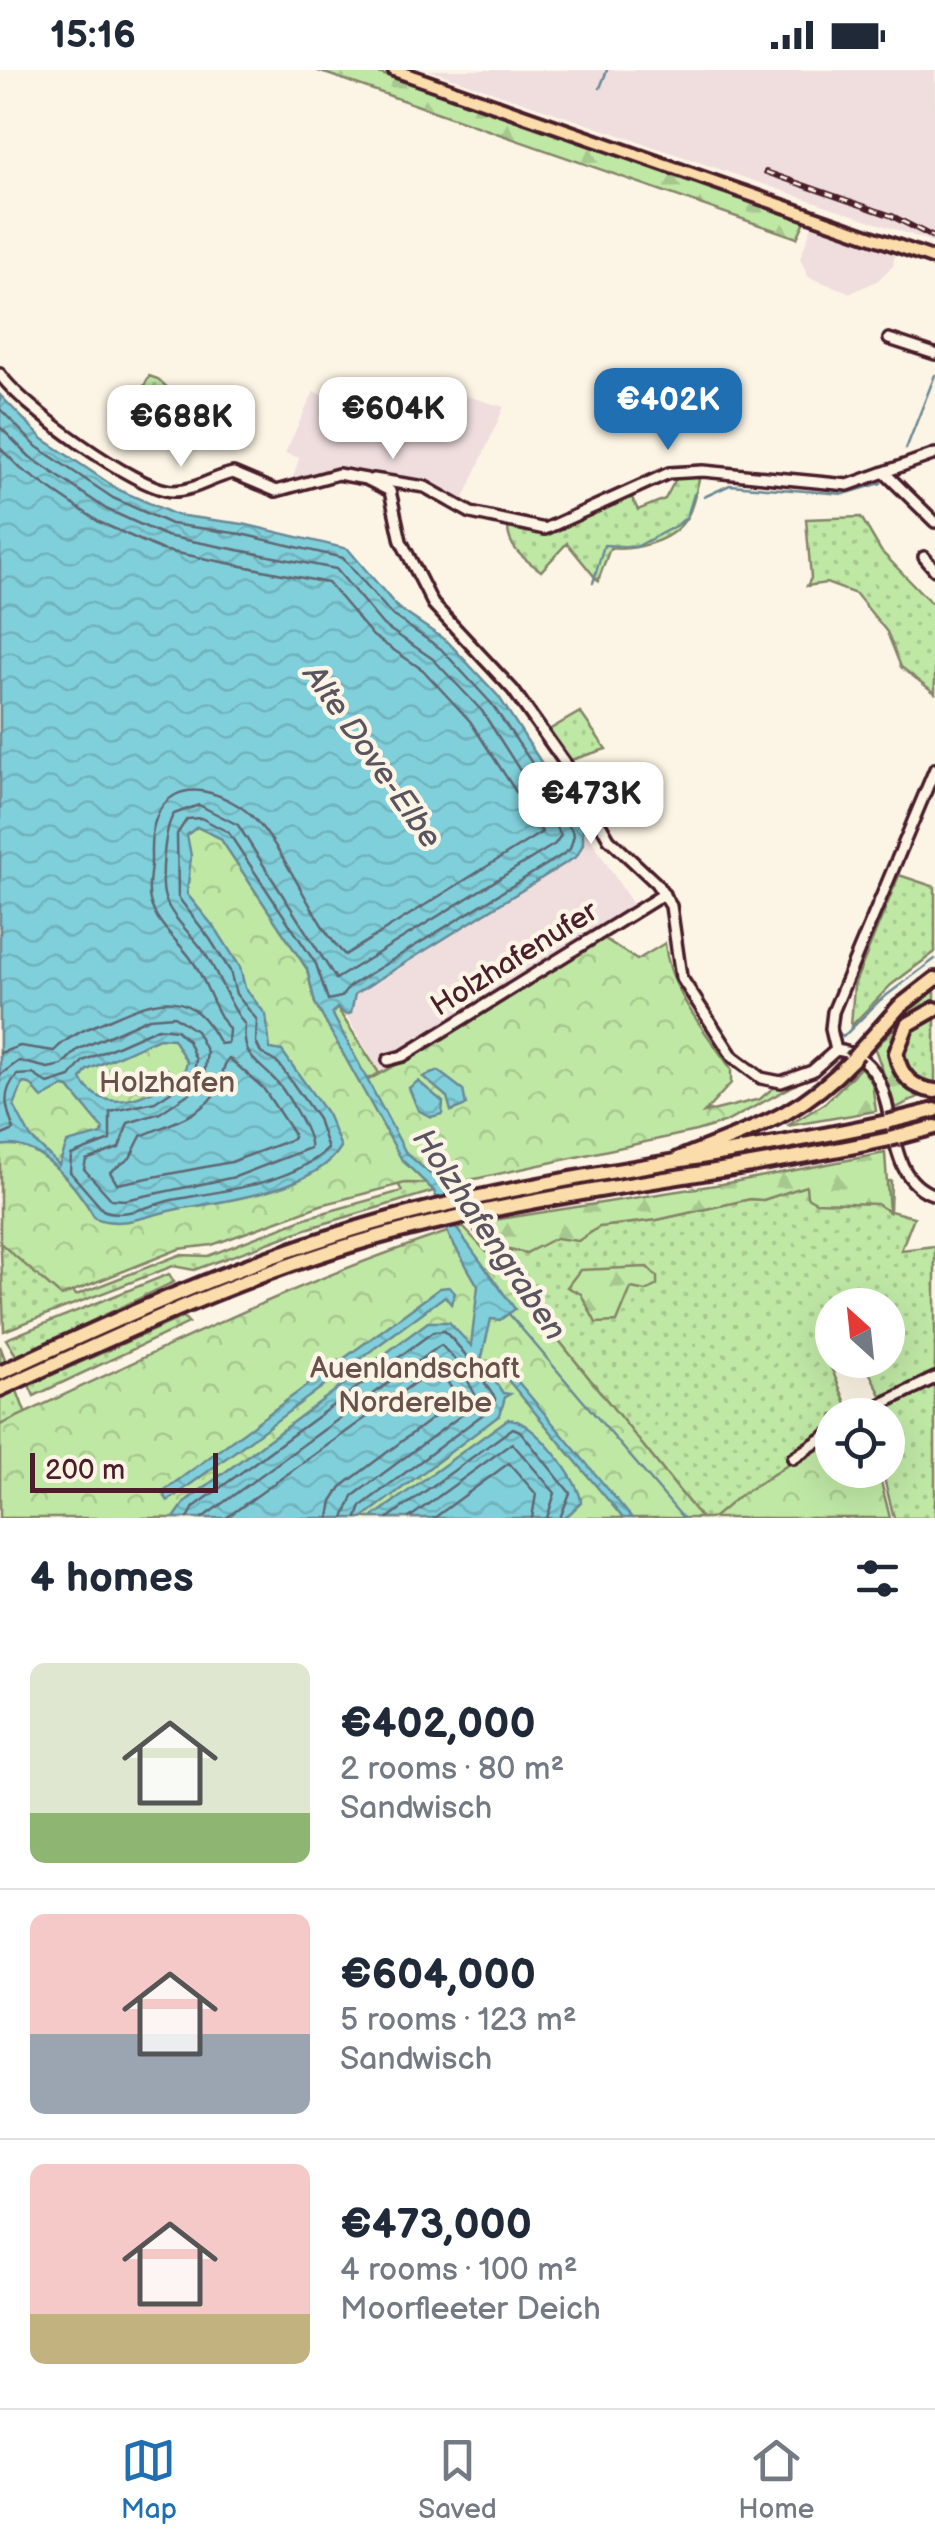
<!DOCTYPE html>
<html lang="en">
<head>
<meta charset="utf-8">
<style>
	body { margin:0; font-family:"Balsamiq Sans",sans-serif; background:#f2f2f3; color:#1f2937; height:100vh; display:flex; flex-direction:column; font-size:38px; white-space:nowrap }
	* { box-sizing:border-box; margin:0 }
	p { font-size:32px; color:#747a83 }
	.icon { flex:none; width:55px; height:55px; fill:none; stroke:currentColor; stroke-width:2; stroke-linecap:round; stroke-linejoin:round }
	.map { position:relative; height:1448px; overflow:hidden }
	.drawer { display:flex; flex-direction:column; background:#fff; flex:1 }
	.drawer>* { flex:none }
	.needle { width:65px; rotate:333deg }
	.buttons { position:absolute; left:815px; top:1218px; display:grid; gap:20px }
	.buttons a { display:grid; place-items:center; width:90px; height:90px; border-radius:50%; background:#fff; box-shadow:0 10px 40px #0002; font-size:50px }
	.scale { position:absolute; left:30px; bottom:25px; width:188px; box-sizing:border-box; padding-left:10px; border:5px solid #4a1f2b; border-top:0; font-size:28px; line-height:35px; white-space:nowrap; color:#4a1f2b; -webkit-text-stroke:8px #fcf5e5; paint-order:stroke }
	.price { position:absolute; translate:-50% -85px; padding:0 22px; border-radius:20px; background:#fff; color:#222; font-size:32px; line-height:65px; filter:drop-shadow(0 2px 5px #0008) }
	.price::after { content:''; position:absolute; left:50%; top:60px; width:30px; height:22px; margin-left:-15px; background:inherit; clip-path:polygon(0 0,100% 0,50% 100%) }
	.price.on { background:#1f6fb2; color:#fff }
	ul { padding:0; list-style:none }
	li { display:flex; align-items:center; gap:30px; height:250px; padding:0 30px }
	li+li { border-top:2px solid #e0e1e3 }
	li span { display:grid; place-items:center; flex:none; width:280px; height:200px; border-radius:15px; color:#555 }
	li>.icon { margin-inline-start:auto }
	span .icon { width:120px; height:120px; fill:#fffc; stroke-width:1 }
	li b { font-size:42px }
	h2 { display:flex; justify-content:space-between; align-items:center; height:120px; padding:0 30px; font-size:42px }
	.status { display:flex; justify-content:space-between; align-items:center; height:70px; padding:0 50px; background:#fff; direction:ltr }
	.status svg { height:28px; fill:currentColor }
	.menu { display:flex; justify-content:space-around; align-items:center; height:140px; border-top:2px solid #e0e1e3; background:#fff; font-size:28px; color:#747a83 }
	.menu a { display:grid; justify-items:center; gap:5px }
	.menu .on { color:#1f6fb2 }
	.map>svg:first-child { display:block }
</style>
</head>
<body>
<div class="status"><b>15:16</b><svg viewBox="0 0 49 12"><path d="M0 12V9h3v3zM5 12V6h3v6zM10 12V3h3v9zM15 12V0h3v12zM26 1h20v11H26zM47 4h2v5h-2z"/></svg></div>
<div class="map">
<svg width="935" height="1448" viewBox="0 0 935 1448">
	<defs>
		<pattern id="grass-dots" width="8" height="8" patternUnits="userSpaceOnUse" patternTransform="scale(2.5)"><rect width="8" height="8" fill="#bfe8a5"/><path d="M2 2h.1M6 6h.1" fill="none" stroke="#a6c78e" stroke-width="1.8" stroke-linecap="round"/></pattern>
		<pattern id="forest-firs" width="22" height="20" patternUnits="userSpaceOnUse" patternTransform="scale(2.5)"><rect width="22" height="20" fill="#bfe8a5"/><path d="M5 1l3.5 6h-7zM16 11l3.5 6h-7z" fill="#a6c78e"/></pattern>
		<pattern id="park-crowns" width="20" height="18" patternUnits="userSpaceOnUse" patternTransform="scale(2.5)"><rect width="20" height="18" fill="#bfe8a5"/><path d="M2 6a3 3 0 1 1 6 0M12 15a3 3 0 1 1 6 0" fill="none" stroke="#a6c78e"/></pattern>
		<pattern id="water-waves" width="16" height="10" patternUnits="userSpaceOnUse" patternTransform="scale(2.5)"><rect width="16" height="10" fill="#80d0db"/><path d="M0 5q4-4 8 0t8 0" fill="none" stroke="#70b2bc"/></pattern>
	</defs>
	<rect width="100%" height="100%" fill="#fcf5e5"/>
	<filter id="ink" filterUnits="userSpaceOnUse"><feTurbulence type="fractalNoise" baseFrequency=".01" numOctaves="2"/><feDisplacementMap in="SourceGraphic" scale="20" xChannelSelector="R" yChannelSelector="G"/><feConvolveMatrix kernelMatrix="1 2 1 2 8 2 1 2 1" color-interpolation-filters="sRGB"/></filter>
	<g filter="url(#ink)">
		<!-- built -->
		<path fill="#f0dedf" d="M429,0H935V173Z
			M812,156L895,183L893,196L877,211L851,223L808,207L800,188Z
			M447,320L504,337L462,433L411,408L367,402L331,399L291,414L299,388L285,383L314,321L364,347L393,354L435,347Z
			M583,757L639,844L380,1004L346,945L351,943L355,924L427,881L584,765Z"/>
		<!-- grass -->
		<path fill="url(#grass-dots)" stroke="#848468" stroke-width="2.5" d="M149,306L158,309L181,330L157,374L125,356Z
			M694,404L699,410C695,423 693,440 685,450C670,472 634,481 610,478L598,511L567,473L541,501C524,489 507,478 508,455L555,462L629,422L638,440L665,429L678,405Z
			M861,447L881,481L935,537V623L901,597L887,562L856,524L826,513L807,516L811,508L806,449Z
			M580,642L606,679L571,690L549,660Z
			M899,805L935,817V882L891,915L851,956L854,915Z
			M337,938L379,1003L367,1009L332,944Z
			M935,944V1017C882,999 895,967 935,944Z
			M383,1087L425,1107L434,1121L306,1159L194,1200L173,1196L4,1261L0,1154L76,1225L179,1185L208,1186L305,1148L402,1121Z
			M891,1111L890,1141L914,1147L901,1180L935,1176V1304L882,1327L863,1290H888V1235H832V1290H843L830,1295L851,1345H832V1357L791,1383L794,1389L713,1448H701L497,1193L508,1195L513,1190L510,1179L526,1183L556,1167L578,1171L599,1157L657,1150L750,1129L763,1130L807,1115Z
			M169,1204L174,1212L17,1287L6,1269Z
			M183,1247L189,1253L34,1326L29,1315Z
			M0,1276L52,1413L0,1358Z
			M935,1313V1448H894L882,1400H888V1345H868Z"/>
		<!-- forest -->
		<path fill="url(#forest-firs)" stroke="#848468" stroke-width="2.5" d="M316,0H370L805,151L797,168Z
			M935,921V935C909,939 881,968 891,996C897,1010 909,1018 920,1026L896,1038L875,979L915,933Z
			M861,997L872,1013L876,1041L787,1056L824,1034Z
			M885,1083L889,1142L877,1134L816,1132L807,1127L806,1116L763,1130L750,1129L657,1150L599,1157L578,1171L556,1168L526,1183L510,1179L509,1187L514,1191L508,1195L497,1193L469,1154L722,1114Z
			M647,1197L657,1207V1215L646,1221L631,1218L617,1252L596,1253L581,1224L567,1217L580,1200Z"/>
		<!-- park -->
		<path fill="url(#park-crowns)" stroke="#848468" stroke-width="2.5" d="M0,464L234,786L307,899L315,933L361,1014L432,975L602,867L637,890L665,873C669,921 705,960 731,999V1013L704,1043L760,1029L773,1018L797,1014L726,1052L696,1061L452,1114L405,1113L321,1135L212,1175L179,1179L61,1226L0,1173Z
			M463,1157L497,1193L701,1448H0V1355C151,1285 303,1207 463,1157Z
			M832,1367V1400H878L890,1448H713L739,1426Z"/>
		<!-- water -->
		<path fill="url(#water-waves)" stroke="#6a8995" stroke-width="2.5" fill-rule="evenodd" d="M0,325L43,369L119,420L176,445L243,454L348,479L398,538L448,572L499,627L583,757V774L577,786L355,924L351,943L346,945L337,938L332,943L406,1083L443,1115L457,1159L515,1239L500,1250L491,1249L481,1291L503,1323L510,1324L505,1327L500,1345L362,1448H174L186,1431L428,1252H449L471,1276L478,1216L449,1166L434,1121L402,1090L315,933L307,899L220,768L197,757L187,765L191,786L187,824L218,862L240,897L245,918L266,945L270,979L282,981L327,1044L341,1077C316,1120 222,1132 178,1139C149,1144 124,1159 95,1148C77,1117 39,1067 0,1076ZM159,968L173,969L187,992L184,1002C155,1023 105,1051 81,1009L87,1000ZM23,1013L30,1014L42,1028L62,1017L69,1018L103,1059L102,1064L67,1073L59,1095L31,1068L14,1036Z
			M438,1001L463,1020L466,1035L451,1041L447,1027L423,1007Z
			M418,1011L443,1032L442,1044L431,1047L418,1040L409,1018Z
			M449,1217L455,1223L451,1234L445,1226L168,1431L162,1422L440,1218Z
			M504,1295L632,1448H623L502,1303Z
			M508,1349C533,1348 582,1414 581,1433L565,1448H371Z"/>
		<g fill="none" stroke-linecap="round" stroke-linejoin="round">
			<!-- shore -->
			<path stroke="#606671" stroke-width="2.5" d="M0,339L37,377L113,428L171,454L241,464L343,488L392,545L441,579L491,633L549,718L574,765L570,779L562,785L350,916L341,927L328,930L316,894L228,762L201,748L187,749L177,764L178,827L210,869L230,901L236,924L257,950L256,972L261,983L279,994L318,1049L328,1079C287,1116 223,1120 172,1130C150,1135 124,1149 103,1140L70,1102L71,1085L110,1070V1042L155,1032L193,1007L196,990L188,971L176,960L158,958L83,991L70,1007L48,1014L33,1004L17,1005C0,1024 7,1040 14,1060L0,1066
				M0,357L30,387L106,439L166,466L336,499L383,555L433,589L482,641L561,765L555,774L336,909L238,755L199,735L174,744C164,757 160,812 165,828C171,847 191,864 202,879C220,904 226,931 245,955C242,986 254,989 273,1008C284,1018 313,1066 310,1078L235,1107L125,1130L111,1129L84,1099L86,1090L119,1078L128,1053L160,1043L203,1014L207,982L196,961L174,946L149,948L77,980L62,995L48,998L19,991L0,1005
				M0,378L21,399L99,452L162,480L328,513L373,566L423,600L470,651L542,762L345,885C309,850 280,761 239,736C187,703 149,724 151,785C152,802 145,820 152,837C159,855 177,871 189,886C207,909 211,936 229,959L228,973L220,974C191,916 159,927 108,950C89,958 69,965 54,981L20,976L0,983
				M229,988L263,1018L293,1063V1069L231,1092L117,1114L110,1102L130,1088L141,1066C166,1055 205,1045 218,1018C223,1007 222,995 229,988Z
				M188,1448L194,1437L433,1262L444,1261C466,1281 477,1303 495,1328L494,1336L361,1436L357,1448
				M202,1448L441,1275L459,1294L479,1332L353,1426L344,1448
				M226,1448L438,1296L458,1329L341,1417L332,1431L329,1448
				M388,1448L513,1358L520,1361L570,1423L560,1448
				M409,1448L512,1373L555,1423L547,1448
				M434,1448L509,1393L536,1424L532,1448"/>
			<!-- stream -->
			<path stroke="#6a8995" stroke-width="2.5" d="M600,18L607,0
				M906,379L935,305
				M923,393L935,390
				M894,405L906,399
				M704,427L730,415L844,424L881,413
				M593,513L604,475L636,477L677,455L687,447L694,424
				M846,922L851,910
				M841,934L837,960L843,967L879,931L935,889
				M509,1244L683,1448"/>
			<!-- minor casing -->
			<g stroke="#4a1f2b" stroke-width="16">
				<path id="minor" d="M889,269L935,284
					M0,304C20,335 136,420 173,421C194,421 213,407 233,403L276,421L338,404L366,409L390,421L401,471L433,534L513,620L567,696L609,769L656,813L671,836L681,907L733,987L761,1008L781,1012L812,1001L836,980
					M884,402L935,452
					M373,409L425,417L471,443L545,459L669,403L703,401L848,415L935,384
					M924,487L935,500
					M836,980L831,959L833,942L935,699
					M836,980C914,989 868,1104 935,1125
					M388,990L403,986L664,824
					M859,1345L935,1308
					M793,1388L832,1362"/>
			</g>
			<!-- major casing -->
			<g stroke="#4a1f2b" stroke-width="18">
				<path id="major" d="M394,0L935,189"/>
			</g>
			<!-- highway casing -->
			<g stroke="#4a1f2b" stroke-width="20">
				<path id="highway" d="M935,939L907,955L896,983C900,1006 912,1018 935,1021
					M858,983L899,937L935,909
					M895,1050L935,1040
					M898,1067L935,1057
					M678,1089C748,1060 798,1048 852,990
					M0,1303C140,1238 281,1174 432,1138C581,1101 736,1086 887,1052
					M0,1319C131,1259 260,1197 400,1161C561,1119 728,1104 890,1069"/>
			</g>
			<!-- minor -->
			<use href="#minor" stroke="#fcf5e5" stroke-width="9"/>
			<!-- major -->
			<use href="#major" stroke="#faddab" stroke-width="10"/>
			<!-- highway -->
			<use href="#highway" stroke="#faddab" stroke-width="12"/>
			<!-- rail casing -->
			<g stroke="#4a1f2b" stroke-width="6">
				<path id="rail" d="M766,102L892,146L935,168"/>
			</g>
			<!-- rail -->
			<use href="#rail" stroke="#fcf5e5" stroke-width="2.5" stroke-dasharray="8" stroke-linecap="butt"/>
			<!-- highway-bridge casing -->
			<g stroke="#4a1f2b" stroke-width="20" stroke-linecap="butt">
				<path id="highway-bridge" d="M852,990L858,983
					M887,1052L895,1050
					M890,1069L898,1067"/>
			</g>
			<!-- highway-bridge -->
			<use href="#highway-bridge" stroke="#faddab" stroke-width="12"/>
		</g>
	</g>
	<g text-anchor="middle" stroke-width="9" stroke-linejoin="round" paint-order="stroke">
		<!-- street labels -->
		<g font-size="30" fill="#4a1f2b" stroke="#fcf5e5">
			<text transform="translate(514 888) rotate(-32)" y="10">Holzhafenufer</text>
		</g>
		<!-- park labels -->
		<g font-size="30" fill="#67514a" stroke="#fcf5e5">
			<text x="167" y="1022">Holzhafen</text>
			<text x="415" y="1308">Auenlandschaft<tspan x="415" dy="34">Norderelbe</tspan></text>
		</g>
		<!-- water labels -->
		<g font-size="32" font-style="italic" fill="#5a5460" stroke="#fcf5e5">
			<text transform="translate(373 686) rotate(55)" y="11">Alte Dove-Elbe</text>
			<text transform="translate(490 1164) rotate(56)" y="11">Holzhafengraben</text>
		</g>
	</g>
</svg>
<div class="buttons">
<a><svg class="needle" viewBox="-14 -14 28 28"><path d="M0-13l5 13h-10z" fill="#e53935"/><path d="M0 13l5-13h-10z" fill="#747a83"/></svg></a>
<a><svg class="icon" aria-label="locate" viewBox="0 0 24 24"><circle cx="12" cy="12" r="6"/><path d="M12 2v4M12 18v4M2 12h4M18 12h4"/></svg></a>
</div>
<div class="scale">200 m</div>
<b class="price on" style="left:668px;top:383px">€402K</b>
<b class="price" style="left:393px;top:392px">€604K</b>
<b class="price" style="left:181px;top:400px">€688K</b>
<b class="price" style="left:591px;top:777px">€473K</b>
</div>
<section class="drawer">
<h2>4 homes<svg class="icon" aria-label="filters" viewBox="0 0 24 24"><path d="M4 7h16M4 17h16"/><circle cx="9" cy="7" r="2"/><circle cx="15" cy="17" r="2"/></svg></h2>
<ul>
<li><span style="background:linear-gradient(#dfe7d0 75%,#8fb573 0)"><svg class="icon" aria-label="home" viewBox="0 0 24 24"><path d="M3 11l9-7 9 7M6 9v11h12V9"/></svg></span><div><b>€402,000</b><p>2 rooms · 80 m²</p><p>Sandwisch</p></div></li>
<li><span style="background:linear-gradient(#f6c9c9 60%,#9aa5b1 0)"><svg class="icon" aria-label="home" viewBox="0 0 24 24"><path d="M3 11l9-7 9 7M6 9v11h12V9"/></svg></span><div><b>€604,000</b><p>5 rooms · 123 m²</p><p>Sandwisch</p></div></li>
<li><span style="background:linear-gradient(#f6c9c9 75%,#c2b280 0)"><svg class="icon" aria-label="home" viewBox="0 0 24 24"><path d="M3 11l9-7 9 7M6 9v11h12V9"/></svg></span><div><b>€473,000</b><p>4 rooms · 100 m²</p><p>Moorfleeter Deich</p></div></li>
</ul>
</section>
<nav class="menu">
<a class="on"><svg class="icon" aria-label="map" viewBox="0 0 24 24"><path d="M3 6l6-2 6 2 6-2v14l-6 2-6-2-6 2zM9 4v14M15 6v14"/></svg>Map</a>
<a><svg class="icon" aria-label="saved" viewBox="0 0 24 24"><path d="M7 4h10v16l-5-4-5 4z"/></svg>Saved</a>
<a><svg class="icon" aria-label="home" viewBox="0 0 24 24"><path d="M3 11l9-7 9 7M6 9v11h12V9"/></svg>Home</a>
</nav>
</body>
</html>
